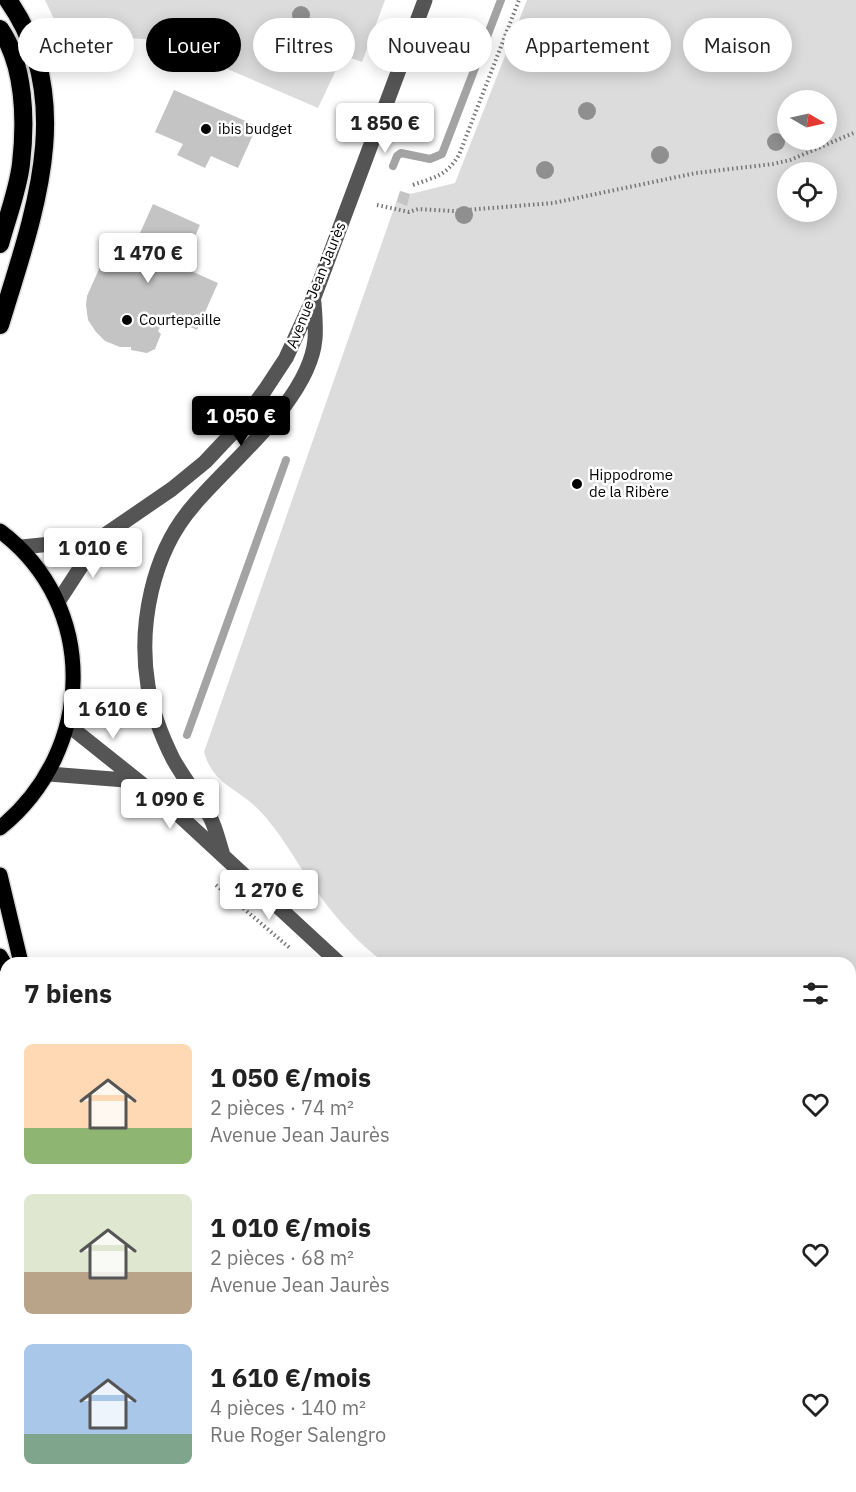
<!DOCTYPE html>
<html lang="fr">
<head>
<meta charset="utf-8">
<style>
	body { margin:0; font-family:"IBM Plex Sans",sans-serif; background:#f2f2f2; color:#222; height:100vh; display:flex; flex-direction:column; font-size:22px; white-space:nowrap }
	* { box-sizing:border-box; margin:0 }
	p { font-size:20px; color:#767676 }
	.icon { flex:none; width:33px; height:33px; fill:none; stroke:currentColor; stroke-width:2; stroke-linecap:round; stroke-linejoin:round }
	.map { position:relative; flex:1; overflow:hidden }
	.panel { position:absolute; left:0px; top:957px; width:856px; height:536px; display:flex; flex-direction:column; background:#fff; border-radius:18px 18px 0 0; box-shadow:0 3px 15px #0003 }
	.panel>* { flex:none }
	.top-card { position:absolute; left:18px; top:18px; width:820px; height:54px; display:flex; gap:12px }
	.needle { width:39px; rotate:99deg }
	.buttons { position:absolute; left:777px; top:90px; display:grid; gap:12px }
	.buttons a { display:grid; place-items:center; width:60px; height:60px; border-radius:50%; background:#fff; box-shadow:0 3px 15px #0003; font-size:30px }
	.price { position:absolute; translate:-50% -51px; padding:0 14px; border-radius:6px; background:#fff; color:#222; font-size:20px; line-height:39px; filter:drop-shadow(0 2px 3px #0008) }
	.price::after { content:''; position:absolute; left:50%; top:36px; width:18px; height:14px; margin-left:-9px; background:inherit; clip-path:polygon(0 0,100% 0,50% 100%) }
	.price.on { background:#000; color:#fff }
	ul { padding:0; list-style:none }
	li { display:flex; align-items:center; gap:18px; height:150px; padding:0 24px }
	li span { display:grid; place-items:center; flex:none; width:168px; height:120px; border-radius:9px; color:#555 }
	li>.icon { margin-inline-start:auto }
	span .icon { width:72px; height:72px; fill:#fffc; stroke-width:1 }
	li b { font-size:26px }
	h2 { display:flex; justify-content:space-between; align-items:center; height:72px; padding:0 24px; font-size:26px }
	.chip { padding:0 21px; border-radius:27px; background:#fff; box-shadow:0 3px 15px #0003; font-size:21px; line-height:54px }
	.chip.on { background:#000; color:#fff }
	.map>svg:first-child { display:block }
</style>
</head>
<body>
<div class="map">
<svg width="856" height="1492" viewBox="0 0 856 1492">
	<rect width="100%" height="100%" fill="#fff"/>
	<!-- green -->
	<path fill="#dcdcdc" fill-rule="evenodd" d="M45,0H385L362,62L343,55L318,108L160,40L61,34Z
		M527,0H856V1185L850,1182V963H385C356,942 333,915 313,886C295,860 281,833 259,810C238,788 213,785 204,752L400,191L410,194L455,183ZM788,100H826V140H788ZM788,172H826V212H788Z
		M11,1486L77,1487L80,1492H9Z
		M635,1486H776V1487L774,1492H632Z
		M202,1487H255L274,1492H205Z"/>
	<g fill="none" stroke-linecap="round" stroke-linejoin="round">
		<!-- stream -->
		<path stroke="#a3a3a3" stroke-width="8" d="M393,166L397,156L401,153L430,159L442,154L501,0
			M187,735L286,460"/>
	</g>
	<!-- building -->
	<path fill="#c4c4c4" d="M174,90L257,126L238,168L211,156L205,168L177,155L183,144L155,132Z
		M400,191L410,194L407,206L397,202Z
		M153,204L200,225L182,267L218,283L197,330L166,316L158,331L161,334L155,349L147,353L131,350V347H120L105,341L96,332L88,320L86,305L87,296L115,233L136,242Z
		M856,1355V1478L850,1476V1367Z"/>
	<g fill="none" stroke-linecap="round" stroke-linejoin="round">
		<!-- major casing -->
		<g stroke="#dbdbdb" stroke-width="18">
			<path id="major" d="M0,531C100,606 95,751 0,828
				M0,875L21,963
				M0,956L6,966
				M544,1486L554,1492"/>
		</g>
		<!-- highway casing -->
		<g stroke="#dbdbdb" stroke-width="21">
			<path id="highway" d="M0,29C25,65 26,121 21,164C18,190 7,218 0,244
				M0,325C32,219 79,101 8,0
				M0,1211L6,1223
				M139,1486L142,1492"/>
		</g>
		<!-- path -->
		<path stroke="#777" stroke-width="4" stroke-dasharray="1.5 3" stroke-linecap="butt" d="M413,185C435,177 446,176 459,155L519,0
			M377,205L409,212L418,209L454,211L553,203L696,173L773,164L790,160L856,132
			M216,885L291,949"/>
		<!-- minor -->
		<path stroke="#555" stroke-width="15" d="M22,547L99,539
			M58,602L99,539L172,489L205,462L238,427L265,390L286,358L314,297L425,0
			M68,725L167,804L339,963
			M49,774L138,781
			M223,855C219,843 216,828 210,817C199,797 184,779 173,759C162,737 152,711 148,686C138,626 152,553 193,506C230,462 310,399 315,339C316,327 315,315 314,303
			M850,1215L856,1218"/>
		<!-- major -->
		<use href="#major" stroke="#000" stroke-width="15"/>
		<!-- highway -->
		<use href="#highway" stroke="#000" stroke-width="18"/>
	</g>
	<!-- trees -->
	<g fill="#8f8f8f">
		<circle cx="301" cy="15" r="9"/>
		<circle cx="339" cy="31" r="9"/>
		<circle cx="587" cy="111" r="9"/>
		<circle cx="776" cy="142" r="9"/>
		<circle cx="660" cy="155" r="9"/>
		<circle cx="545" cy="170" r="9"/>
		<circle cx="464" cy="215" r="9"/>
	</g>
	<!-- markers -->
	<g fill="#000" stroke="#fff" stroke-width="2">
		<circle cx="206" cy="129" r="6"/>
		<circle cx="127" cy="320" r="6"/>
		<circle cx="577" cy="484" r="6"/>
	</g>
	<g text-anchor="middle" stroke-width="5" stroke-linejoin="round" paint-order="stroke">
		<!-- poi labels -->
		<g font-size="15" fill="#000" stroke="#fff" text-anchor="start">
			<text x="218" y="134">ibis budget</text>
			<text x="139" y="325">Courtepaille</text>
			<text x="589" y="480">Hippodrome<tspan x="589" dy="17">de la Ribère</tspan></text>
		</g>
		<!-- street labels -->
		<g font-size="15" fill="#000" stroke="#fff">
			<text transform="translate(316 285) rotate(-68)" y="5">Avenue Jean Jaurès</text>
		</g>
	</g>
</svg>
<div class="buttons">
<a><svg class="needle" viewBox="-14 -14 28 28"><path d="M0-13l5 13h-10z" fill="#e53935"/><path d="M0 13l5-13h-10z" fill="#767676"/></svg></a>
<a><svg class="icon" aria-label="locate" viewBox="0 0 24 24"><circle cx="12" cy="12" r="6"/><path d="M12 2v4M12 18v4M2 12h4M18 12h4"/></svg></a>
</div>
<b class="price" style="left:385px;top:154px">1 850 €</b>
<b class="price" style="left:148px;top:284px">1 470 €</b>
<b class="price on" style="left:241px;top:447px">1 050 €</b>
<b class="price" style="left:93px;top:579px">1 010 €</b>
<b class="price" style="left:113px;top:740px">1 610 €</b>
<b class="price" style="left:170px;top:830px">1 090 €</b>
<b class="price" style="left:269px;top:921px">1 270 €</b>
<div class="top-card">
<a class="chip">Acheter</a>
<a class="chip on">Louer</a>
<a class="chip">Filtres</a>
<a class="chip">Nouveau</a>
<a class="chip">Appartement</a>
<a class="chip">Maison</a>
</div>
<section class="panel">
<h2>7 biens<svg class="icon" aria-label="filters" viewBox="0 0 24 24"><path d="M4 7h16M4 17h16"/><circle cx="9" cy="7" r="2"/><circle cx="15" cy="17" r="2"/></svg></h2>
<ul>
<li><span style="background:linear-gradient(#ffd9b3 70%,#8fb573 0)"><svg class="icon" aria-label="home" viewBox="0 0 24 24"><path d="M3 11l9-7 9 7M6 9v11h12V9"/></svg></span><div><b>1 050 €/mois</b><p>2 pièces · 74 m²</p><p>Avenue Jean Jaurès</p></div><svg class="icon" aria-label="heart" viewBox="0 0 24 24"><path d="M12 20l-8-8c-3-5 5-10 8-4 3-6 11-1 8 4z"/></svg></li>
<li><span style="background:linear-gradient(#dfe7d0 65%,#b9a48a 0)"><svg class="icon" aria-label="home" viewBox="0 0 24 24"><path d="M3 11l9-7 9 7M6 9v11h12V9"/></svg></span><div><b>1 010 €/mois</b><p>2 pièces · 68 m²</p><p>Avenue Jean Jaurès</p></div><svg class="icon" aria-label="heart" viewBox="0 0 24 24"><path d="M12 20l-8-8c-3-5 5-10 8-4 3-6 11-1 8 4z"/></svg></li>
<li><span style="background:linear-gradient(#a9c7e8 75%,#7fa58c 0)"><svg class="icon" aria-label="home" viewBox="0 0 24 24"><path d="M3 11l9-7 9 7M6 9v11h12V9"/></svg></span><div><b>1 610 €/mois</b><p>4 pièces · 140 m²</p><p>Rue Roger Salengro</p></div><svg class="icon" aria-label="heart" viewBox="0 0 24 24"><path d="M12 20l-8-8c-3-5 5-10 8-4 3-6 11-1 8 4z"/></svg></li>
</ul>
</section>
</div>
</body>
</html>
